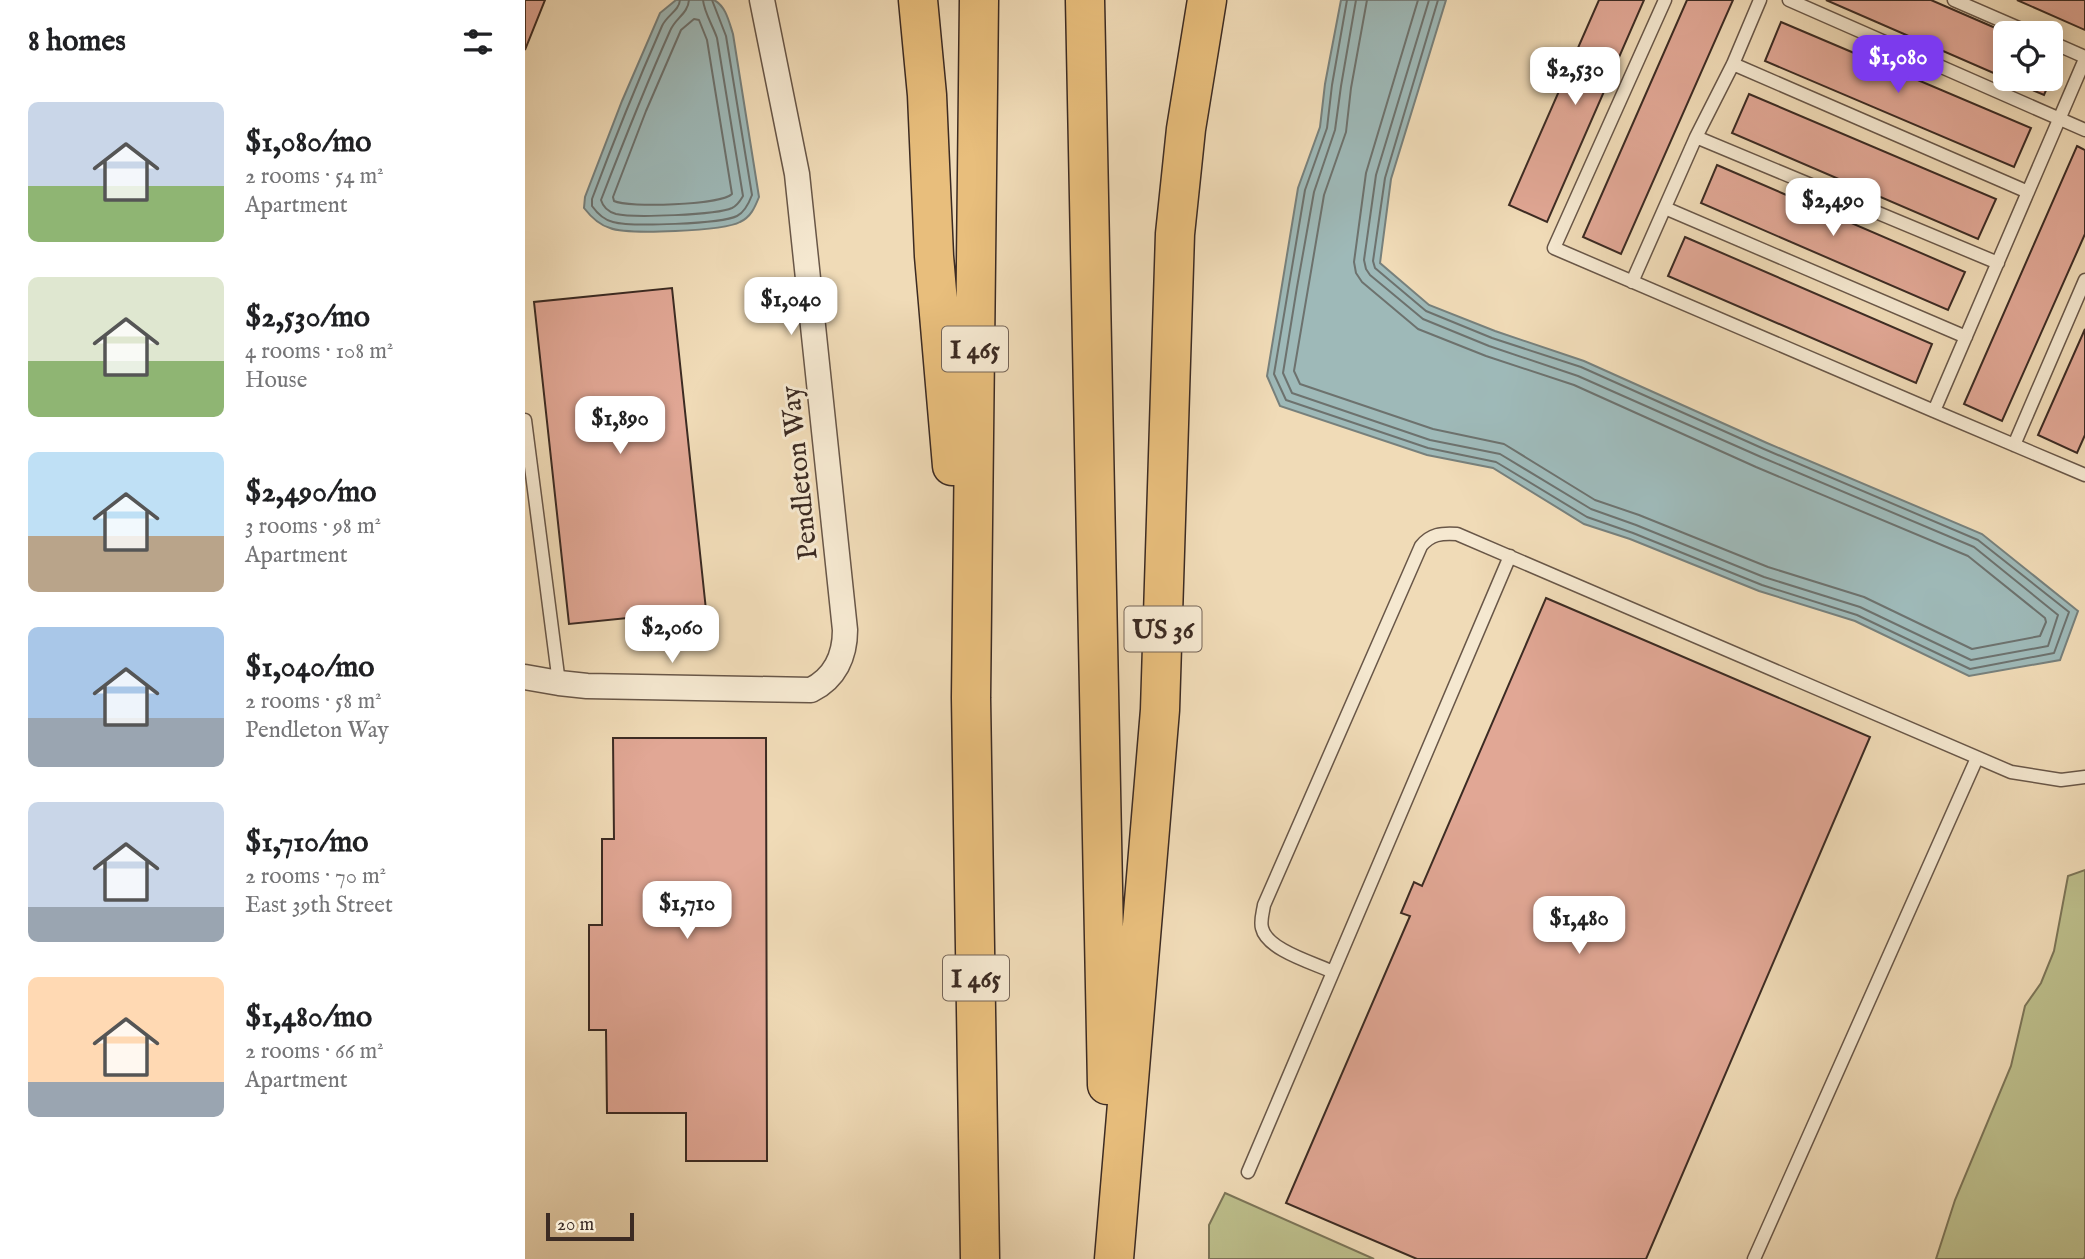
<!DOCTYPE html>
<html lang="en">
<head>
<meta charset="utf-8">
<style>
	body { margin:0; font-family:"IM FELL English",serif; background:#f6f6f6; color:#202124; height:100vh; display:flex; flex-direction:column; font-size:26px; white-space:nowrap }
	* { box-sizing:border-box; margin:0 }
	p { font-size:23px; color:#757577 }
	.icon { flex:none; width:38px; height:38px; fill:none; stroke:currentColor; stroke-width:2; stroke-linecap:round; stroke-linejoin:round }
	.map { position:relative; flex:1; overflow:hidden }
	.details { display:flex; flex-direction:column; background:#fff; width:525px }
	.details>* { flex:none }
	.tools { position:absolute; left:1468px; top:21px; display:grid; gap:14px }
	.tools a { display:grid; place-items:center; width:70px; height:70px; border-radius:10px; background:#fff; box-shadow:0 4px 18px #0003; font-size:35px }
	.scale { position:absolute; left:21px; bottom:18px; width:88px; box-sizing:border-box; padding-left:7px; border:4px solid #3c2b23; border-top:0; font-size:19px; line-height:24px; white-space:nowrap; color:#3c2b23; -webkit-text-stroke:5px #f5e8d0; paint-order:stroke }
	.price { position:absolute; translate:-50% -60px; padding:0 16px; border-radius:14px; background:#fff; color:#222; font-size:23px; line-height:46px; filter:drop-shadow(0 2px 4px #0008) }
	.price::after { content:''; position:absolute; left:50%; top:42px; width:21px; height:16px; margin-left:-10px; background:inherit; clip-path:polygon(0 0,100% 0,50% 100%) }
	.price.current { background:#7c3aed; color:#fff }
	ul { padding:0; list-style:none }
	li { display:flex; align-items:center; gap:21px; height:175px; padding:0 28px }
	li span { display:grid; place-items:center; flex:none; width:196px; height:140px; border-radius:10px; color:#555 }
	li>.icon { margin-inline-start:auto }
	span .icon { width:84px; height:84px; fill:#fffc; stroke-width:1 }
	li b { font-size:30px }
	h2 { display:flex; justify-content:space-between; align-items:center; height:84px; padding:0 28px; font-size:30px }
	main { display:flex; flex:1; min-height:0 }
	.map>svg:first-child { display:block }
</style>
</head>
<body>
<main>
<section class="details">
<h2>8 homes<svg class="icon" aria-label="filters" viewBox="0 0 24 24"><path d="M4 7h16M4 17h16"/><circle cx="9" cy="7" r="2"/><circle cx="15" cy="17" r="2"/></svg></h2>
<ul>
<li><span style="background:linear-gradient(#c9d6e8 60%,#8fb573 0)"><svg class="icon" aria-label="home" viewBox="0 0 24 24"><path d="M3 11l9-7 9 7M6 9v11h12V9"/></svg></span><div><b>$1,080/mo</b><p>2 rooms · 54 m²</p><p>Apartment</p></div></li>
<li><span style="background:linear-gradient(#dfe7d0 60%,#8fb573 0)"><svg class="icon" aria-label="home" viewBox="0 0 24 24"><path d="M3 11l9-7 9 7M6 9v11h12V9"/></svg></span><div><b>$2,530/mo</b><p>4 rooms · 108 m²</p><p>House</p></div></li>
<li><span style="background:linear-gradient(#bfe0f5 60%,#b9a48a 0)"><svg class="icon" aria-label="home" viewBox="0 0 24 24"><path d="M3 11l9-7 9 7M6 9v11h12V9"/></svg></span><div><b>$2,490/mo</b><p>3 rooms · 98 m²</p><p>Apartment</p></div></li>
<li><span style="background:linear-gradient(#a9c7e8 65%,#9aa5b1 0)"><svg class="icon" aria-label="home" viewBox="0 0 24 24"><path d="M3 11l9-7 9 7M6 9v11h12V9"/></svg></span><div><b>$1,040/mo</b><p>2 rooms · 58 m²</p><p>Pendleton Way</p></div></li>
<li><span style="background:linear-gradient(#c9d6e8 75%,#9aa5b1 0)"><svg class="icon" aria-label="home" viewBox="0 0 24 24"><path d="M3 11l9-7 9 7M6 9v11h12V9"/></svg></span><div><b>$1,710/mo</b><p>2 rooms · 70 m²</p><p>East 39th Street</p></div></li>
<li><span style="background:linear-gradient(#ffd9b3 75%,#9aa5b1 0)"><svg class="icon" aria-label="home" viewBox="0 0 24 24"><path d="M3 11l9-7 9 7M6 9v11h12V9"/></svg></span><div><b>$1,480/mo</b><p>2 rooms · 66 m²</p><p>Apartment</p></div></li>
</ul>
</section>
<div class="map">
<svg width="1560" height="1259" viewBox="0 0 1560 1259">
	<rect width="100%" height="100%" fill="#f0dbb7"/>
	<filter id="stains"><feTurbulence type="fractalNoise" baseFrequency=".00286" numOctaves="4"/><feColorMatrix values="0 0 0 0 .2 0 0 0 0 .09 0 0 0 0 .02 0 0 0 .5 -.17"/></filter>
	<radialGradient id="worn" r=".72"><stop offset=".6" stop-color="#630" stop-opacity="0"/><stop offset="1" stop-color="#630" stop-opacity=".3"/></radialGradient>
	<!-- green -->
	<path fill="#bdbf8c" stroke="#7c7558" stroke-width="2" d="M1560,870V1256L1559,1259H1411L1430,1200L1486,1066L1500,1006L1516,983L1529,951L1543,876Z
		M700,1193L849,1259H684V1225Z"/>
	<!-- water -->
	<path fill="#9eb9b8" stroke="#77807c" stroke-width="2" d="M151,0H189C201,6 204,22 208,34L234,197C230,207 226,217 215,222C199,231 102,235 85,228C74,225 66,217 59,208L60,197L97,101L135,13Z
		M816,0H921L866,179L855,263L904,305L970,331L1059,361L1242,443L1457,534L1553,611L1535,660L1444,676L1330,621L1234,591L1105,539L1059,524L968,468L902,455L755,406L742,376L773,188L795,127L800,84Z"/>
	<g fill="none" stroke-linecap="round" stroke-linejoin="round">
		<!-- shore -->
		<path stroke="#6d726e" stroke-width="2" d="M155,0C154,11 142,15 137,26C112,83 89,140 67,199V206C72,213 79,220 88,222C105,227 196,224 212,216C220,212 224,203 227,195L201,36L187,0
			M164,0C163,14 150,18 145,31C120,87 98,143 76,200C78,207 84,212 91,214C108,218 192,215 207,208C213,205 215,201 218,196L192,38C188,26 179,12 178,0
			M822,0L807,85L802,128L780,190L749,374L761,400L903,448L971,462L1062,517L1108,533L1237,585L1332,615L1445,669L1529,653L1544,612L1453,540L1239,449L1056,367L967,338L901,311L850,268L848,261L860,178L913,0
			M831,0L816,86L810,130L789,192L772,287L758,373L767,393L905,440L975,454L1066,509L1111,525L1239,577L1335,607L1446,660L1523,646L1533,615L1449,547L1236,457L1053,376L964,346L898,319L845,275L841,269L839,260L851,175L904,0
			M842,0L826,88L821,132L799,195L769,371L775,384L908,429L979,444L1070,500L1114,515L1243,567L1339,597L1447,649L1515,636L1521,622L1520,618L1443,556L1231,467L1049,385L961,356L893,329L837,282L831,273L829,262L841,173L893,0
			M169,19L174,20L182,40L207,194C196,205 103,208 89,201L88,197L121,111L156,30Z"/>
	</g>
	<!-- building -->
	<path fill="#e1a795" stroke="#3c2b23" stroke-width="2" d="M0,0H20L0,50Z
		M1074,0H1119L1022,222L984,205Z
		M1162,0H1208L1096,254L1058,237Z
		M1301,0H1406L1482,33L1480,78Z
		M1492,0H1560V30Z
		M1256,22L1506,128L1489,167L1240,61Z
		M1482,79H1526L1519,95Z
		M1224,94L1471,199L1453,239L1207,133Z
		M1552,146L1560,150V234L1477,421L1439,404Z
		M1192,165L1440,272L1423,310L1176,203Z
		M1160,237L1407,344L1391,383L1143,276Z
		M147,288L181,610L44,624L9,302Z
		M1560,329V435L1552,453L1513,435Z
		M1021,598L1345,737L1121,1259H892L761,1203L885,916L876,913L889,882L897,886Z
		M88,738H241L242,1161H161V1113H82L81,1030H64V925H77V839H89Z"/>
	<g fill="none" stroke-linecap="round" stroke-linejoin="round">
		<!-- service casing -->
		<g stroke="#695748" stroke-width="15">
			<path id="service" d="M1140,0L1029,248L1409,411
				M1264,0L1560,130
				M1429,0L1505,33
				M1526,42L1560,57
				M1560,59L1409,411L1560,475
				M1208,64L1503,192
				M1171,137L1473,263
				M1140,208L1441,337
				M1107,282L1171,137L1208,64L1235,0
				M0,420L34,683
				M1489,445L1560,280
				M808,972C789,963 742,950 737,928C735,921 738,912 739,905L896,546C906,534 916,533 932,534L1486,772L1536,780L1560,777
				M723,1172L985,556
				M1229,1259L1452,758"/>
		</g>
		<!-- minor casing -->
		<g stroke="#695748" stroke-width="27">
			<path id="minor" d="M0,677L34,683L62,686L286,690C310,678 320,656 320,630L272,174L237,0"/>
		</g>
		<!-- motorway casing -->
		<g stroke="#3c2b23" stroke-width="41">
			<path id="motorway" d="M393,0L402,95L409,256L427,466
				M454,0L446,698L455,1259
				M560,0L582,1085
				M589,1259L635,710L650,234L661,129L682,0"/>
		</g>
		<!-- service -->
		<use href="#service" stroke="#f5e8d0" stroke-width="12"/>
		<!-- minor -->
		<use href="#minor" stroke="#f5e8d0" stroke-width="24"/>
		<!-- motorway -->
		<use href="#motorway" stroke="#e8be7c" stroke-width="38"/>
	</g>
	<g text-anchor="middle" stroke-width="6" stroke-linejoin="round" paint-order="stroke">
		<!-- shield labels -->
		<g fill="#f5e8d0" stroke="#746457" stroke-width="2">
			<rect x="417" y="326.5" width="66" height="45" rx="5"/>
			<rect x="599.5" y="606.5" width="77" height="45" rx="5"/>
			<rect x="418" y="955.5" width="66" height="45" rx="5"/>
		</g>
		<g font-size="26" font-weight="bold" fill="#3c2b23">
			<text x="450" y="358">I 465</text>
			<text x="638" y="638">US 36</text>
			<text x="451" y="987">I 465</text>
		</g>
		<!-- street labels -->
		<g font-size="28" fill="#3c2b23" stroke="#f5e8d0">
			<text transform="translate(273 473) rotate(-96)" y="10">Pendleton Way</text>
		</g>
	</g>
	<rect width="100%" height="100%" filter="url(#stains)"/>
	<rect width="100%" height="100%" fill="url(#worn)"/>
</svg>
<div class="tools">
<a><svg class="icon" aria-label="locate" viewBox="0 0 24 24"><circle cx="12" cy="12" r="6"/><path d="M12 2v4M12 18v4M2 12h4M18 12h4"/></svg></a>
</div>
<div class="scale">20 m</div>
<b class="price current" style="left:1373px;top:95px">$1,080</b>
<b class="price" style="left:1050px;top:107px">$2,530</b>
<b class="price" style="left:1308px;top:238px">$2,490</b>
<b class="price" style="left:266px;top:337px">$1,040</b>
<b class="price" style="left:95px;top:456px">$1,890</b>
<b class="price" style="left:147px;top:665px">$2,060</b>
<b class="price" style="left:162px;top:941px">$1,710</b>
<b class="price" style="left:1054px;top:956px">$1,480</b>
</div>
</main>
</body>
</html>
